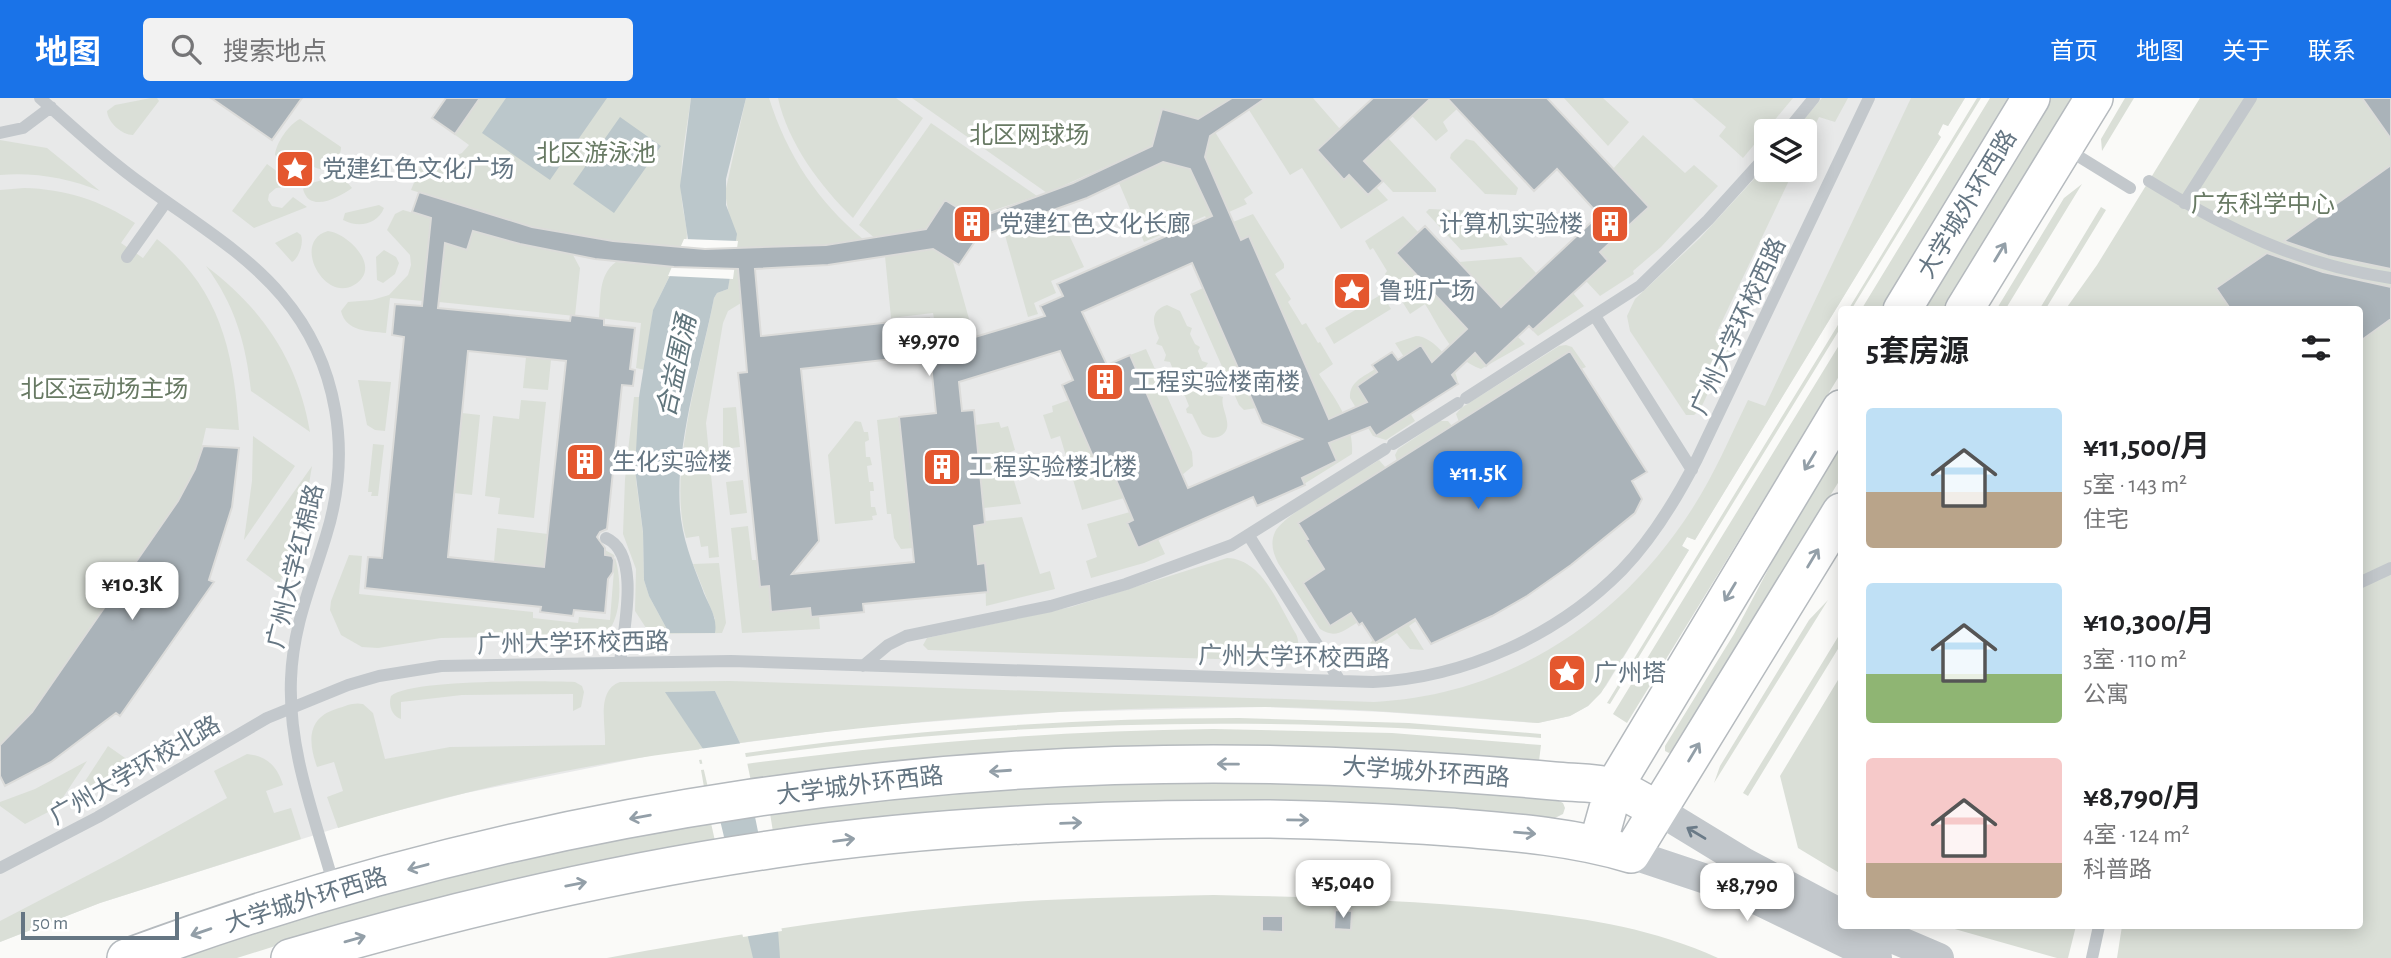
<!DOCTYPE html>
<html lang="zh">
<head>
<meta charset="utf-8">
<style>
	body { margin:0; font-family:"Alegreya Sans","Noto Sans SC",sans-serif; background:#f2f2f2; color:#202124; height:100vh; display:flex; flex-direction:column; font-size:26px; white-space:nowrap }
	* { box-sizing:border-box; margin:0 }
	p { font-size:23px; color:#757577 }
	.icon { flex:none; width:38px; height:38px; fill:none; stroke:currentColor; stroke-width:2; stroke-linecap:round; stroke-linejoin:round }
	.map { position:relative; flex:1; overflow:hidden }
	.panel { position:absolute; left:1838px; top:208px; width:525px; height:623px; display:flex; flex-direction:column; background:#fff; border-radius:7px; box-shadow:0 4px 18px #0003 }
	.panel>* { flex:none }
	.controls { position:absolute; left:1754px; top:21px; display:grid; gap:14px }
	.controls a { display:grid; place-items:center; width:63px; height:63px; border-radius:7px; background:#fff; box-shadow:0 4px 18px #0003; font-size:35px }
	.scale { position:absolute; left:21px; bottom:18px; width:158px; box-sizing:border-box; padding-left:7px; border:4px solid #657683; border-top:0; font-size:19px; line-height:24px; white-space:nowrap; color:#657683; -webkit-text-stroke:5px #fff; paint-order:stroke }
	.price { position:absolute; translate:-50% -60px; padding:0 16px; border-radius:14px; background:#fff; color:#222; font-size:23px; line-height:46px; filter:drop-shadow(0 2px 4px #0008) }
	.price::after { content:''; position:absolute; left:50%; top:42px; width:21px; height:16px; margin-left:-10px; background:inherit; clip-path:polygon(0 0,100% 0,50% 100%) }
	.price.active { background:#1a73e8; color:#fff }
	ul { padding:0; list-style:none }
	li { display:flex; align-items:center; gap:21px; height:175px; padding:0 28px }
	li span { display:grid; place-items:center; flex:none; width:196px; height:140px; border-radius:7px; color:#555 }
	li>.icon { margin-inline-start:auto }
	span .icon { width:84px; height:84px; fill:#fffc; stroke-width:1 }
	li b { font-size:30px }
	h2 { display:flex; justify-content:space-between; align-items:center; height:84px; padding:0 28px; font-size:30px }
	header { display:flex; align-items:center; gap:42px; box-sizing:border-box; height:98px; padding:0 35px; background:#1a73e8; color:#fff }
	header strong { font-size:33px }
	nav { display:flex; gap:38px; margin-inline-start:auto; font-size:24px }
	.search { width:490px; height:63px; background:#f2f2f2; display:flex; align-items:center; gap:18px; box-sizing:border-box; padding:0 24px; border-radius:7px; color:#757577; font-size:26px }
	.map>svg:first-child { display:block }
</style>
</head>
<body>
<header>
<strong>地图</strong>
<div class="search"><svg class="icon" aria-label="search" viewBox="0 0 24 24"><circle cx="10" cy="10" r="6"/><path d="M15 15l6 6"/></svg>搜索地点</div>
<nav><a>首页</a><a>地图</a><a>关于</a><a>联系</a></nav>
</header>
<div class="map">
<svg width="2391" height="860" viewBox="0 0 2391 860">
	<rect width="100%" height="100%" fill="#fafaf8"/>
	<!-- built -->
	<path fill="#e8e9e9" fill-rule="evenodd" d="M0,0H1965L1948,28L1943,26L1938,36L1941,39L1695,442L1687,439L1682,448L1689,452L1606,588L1588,608L1570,618L1538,625L1383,614L1265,609L1058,614L863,629L659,656L466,695L362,722L100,805L0,844ZM1766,33H1804V72H1766Z"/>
	<!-- green -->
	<path fill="#dadfd7" d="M151,0H157L159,3L133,37C122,37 108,25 107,13L115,7Z
		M446,0H691C686,37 677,75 683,111C685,125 690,136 684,149L613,143L532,129L411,92L424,60L438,65L462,55L469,47L432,20Z
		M746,0H769C787,57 818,104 864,142L826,147L735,151L725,95Z
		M778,0H896L923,20L853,120C820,88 788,45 778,0Z
		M912,0H1232L1198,21L1162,11L1152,48L1047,95Z
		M1266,0H1313L1340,31L1317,52L1343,81L1349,77L1368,97L1376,89L1388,102L1341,131L1302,70L1290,77L1249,12Z
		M1431,0H1447L1457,11L1443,24L1448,33L1436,43L1412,18Z
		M1564,0H1603L1629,24L1608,48Z
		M1692,0H1793L1743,60L1719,38L1726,29Z
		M1822,0H1848L1835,24L1819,19L1804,50V33H1794Z
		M1911,0H1965L1948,28L1943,26L1938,36L1941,39L1695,442L1687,439L1682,448L1689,452L1601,595L1588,608L1570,618L1538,625C1446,618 1354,610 1263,609C1087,608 913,621 740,645L715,593L666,594L703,651C580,666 456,694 338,730L327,699L343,693L334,664L317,669C308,644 307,620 336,611C346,608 353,604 363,606L373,615L385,661L450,649L605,647C606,627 596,592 620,584L730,583L1374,604C1509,597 1620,523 1692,411C1714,377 1730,339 1748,302L1765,308Z
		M1977,0H1981L1851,212H1848Z
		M1990,0H2009L1880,212H1861Z
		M2051,0H2074L1944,212H1922Z
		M2125,0H2134L2102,53L2101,41Z
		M2200,0H2391V860H2117L2122,828H2359V212H2065L2097,167Z
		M300,21L341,49C341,60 332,74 320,71C314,70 309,66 304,64L291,68L275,57C276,45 289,26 300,21Z
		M931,25L1037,98L973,119L945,102L926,131L876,141L859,127Z
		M1215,34L1253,95L1244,101L1247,106L1229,114L1205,59L1210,37Z
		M1643,37L1685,75L1694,67L1718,88L1661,149L1633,173L1634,176L1600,198L1586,183L1600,154L1648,110L1613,71Z
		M1388,40L1436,91V94H1393L1364,63Z
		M1466,41L1474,43L1518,90L1516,97L1485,96L1450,60L1451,56Z
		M0,42L47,50L100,93C69,80 33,74 0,77Z
		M350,57L374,73L375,77L371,84C360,84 347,78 344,67Z
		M1163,64L1190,71L1216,127L1211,129L1205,118L1144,144L1119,85Z
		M267,66L289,82L286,89L276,90L269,96L268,102L272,108L282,110L293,99L307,109L254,130L232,113Z
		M1766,68V72H1794L1715,238L1730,248L1700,312L1694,317H1686L1630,233L1627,218L1635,201L1700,140Z
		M326,81L347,84L352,90C340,99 309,116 303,91L308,86Z
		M2082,86L2005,212H1996L2064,100Z
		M24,90C65,91 100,102 135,125L121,145L143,160L157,141C221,191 234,256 239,332L206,330L199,361L184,395L32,614L0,647V92Z
		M379,107L384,110C377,127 358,130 343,122L345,115Z
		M2101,109L2106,112L2045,212H2039Z
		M1057,111L1084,169L1051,183L1056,195L1034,205L1038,216L1028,219L1003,130Z
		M1429,111L1478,113L1508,147L1461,152L1426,114Z
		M403,112L431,120L423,203L390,200L386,235C369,233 346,234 341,213L348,204L372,202L389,197L408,177L411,167L410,157L387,132L395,116Z
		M1253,116L1284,166V170L1275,176L1291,201L1288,204L1302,227L1306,225L1318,245L1320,244L1333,266L1319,276C1335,301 1354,324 1352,356L1304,386L1301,378L1327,341L1335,336L1250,139L1242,143L1233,124Z
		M1403,118L1418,134L1396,155L1477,241L1469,249L1486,267L1518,239L1525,246L1481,271C1453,262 1440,230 1425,206L1410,216L1385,176L1387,173L1373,150L1370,152L1365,143Z
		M447,125L456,149L467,152L473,133L573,157L580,170L575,218L439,204Z
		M328,133C349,136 383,170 354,187C324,205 291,143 328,133Z
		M297,134L301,137C304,145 299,160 292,164L275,145Z
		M933,151L953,164L973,235L960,239L959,228L936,231L933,215L891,220L885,158Z
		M384,152L396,159L399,165L395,176L383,185L377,182L376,159Z
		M1521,159L1536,175L1501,209L1459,164Z
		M616,164L674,169L653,212L645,272L636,270L641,225L599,220C601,200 598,177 616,164Z
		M206,168C263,211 298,263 310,334L251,293C246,246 235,207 206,168Z
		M731,171H738L741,205L728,213L723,225L706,325L719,459L709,460L708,448L701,449L699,438L686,440C667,374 701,268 714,200L717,195L728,191Z
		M1203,190L1256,310L1244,312L1239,307L1190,196Z
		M1573,195L1584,208L1538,238L1533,233Z
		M1382,196L1391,211L1334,246L1325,230Z
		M1167,207L1180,213L1187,228L1192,230L1190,236L1195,246L1200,249L1198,253L1202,263L1208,265L1205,270L1210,280L1215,282L1213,287L1217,297L1223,299C1219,311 1238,331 1218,339C1212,341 1207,339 1202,336L1192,316L1187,315L1186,311L1189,308L1185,298L1178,296L1181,291L1177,281L1171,280L1174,274L1170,264L1164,263L1166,257L1162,248L1156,246L1159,240C1153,226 1149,213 1167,207Z
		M1841,222V229L1610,606L1607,605Z
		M1416,238C1434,238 1457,268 1458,286L1450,292L1421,247L1404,259L1395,245Z
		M1841,244V275L1627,625L1613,616Z
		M1566,247L1572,249L1586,269L1459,324L1456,316L1461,310L1559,248Z
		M1146,251L1192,354L1193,368L1182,377L1130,257Z
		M526,259L551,262L548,292L523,290Z
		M1375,271L1378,275L1357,288L1385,332L1410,315L1415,323L1386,342L1373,338L1350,300C1349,284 1363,279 1375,271Z
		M358,282L391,284L385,333L375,332L367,327Z
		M634,299H639L636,382L643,435L644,482L649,498L669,535L715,521L693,466L719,465L726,525L722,535L650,536L635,513L636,471L623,436L625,381Z
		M521,302L546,304L534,420L498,416L500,400L485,398L493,318L519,321Z
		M1069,302L1100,375L1111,370L1124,400L1082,412L1060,338L1051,341L1043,317L1053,314L1052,308Z
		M736,309L740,349L723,351V310Z
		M462,315L480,317L472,397L454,395Z
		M899,319L913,450L901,451L894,440L891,416H887L877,322Z
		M855,323L861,324L864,334H868L869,342L865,344L866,359H870L872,367L867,368L869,384H873L874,393H870L871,409H875L877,417L872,418L873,422L835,426L828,357Z
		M1440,323H1448L1452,328L1397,363L1395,357L1398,351Z
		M999,324L1001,330L1008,328L1015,352L1006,356L1021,406L984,410L975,327Z
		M253,338L295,368L244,442L252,383Z
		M1841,344V380L1674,653L1669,655L1665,653V648L1734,536L1799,413Z
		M373,346L384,347L378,398H371L372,394H368Z
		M1379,362L1386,370L1306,442L1358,524C1344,533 1335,541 1320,531L1278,465C1273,455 1270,445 1275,434C1283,416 1359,375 1379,362Z
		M312,368L303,422L279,486L246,462Z
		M743,382L747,415L730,417L726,384Z
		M1130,414L1133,422L1127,426L1138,449L1158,441L1165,456L1144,465L1091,480L1086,463L1097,459L1087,426Z
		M1022,419L1040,476L1050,473L1055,491L986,508L985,465L978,466L974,428L985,426V423Z
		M748,428L752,462H757L760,489L769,488L772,513L810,510L811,519H819L820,531L742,535L731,430Z
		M497,430L548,436L544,469L494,464Z
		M605,452L614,457C622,477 623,523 604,537L441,540L378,550L362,549L341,537L330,512L331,503L349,457L362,458L359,496L533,514V520L578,525L579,519L610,522L615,459L605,457Z
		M1227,460C1263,461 1279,508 1296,536C1303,551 1292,562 1277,563L928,552L923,547L927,540L1071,509Z
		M1828,502L1714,685L1720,668L1809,522Z
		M1415,521L1416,523L1409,528L1424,552L1410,551L1397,535L1376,548L1370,545L1373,542L1376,545Z
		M1841,534V546L1748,698L1743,695Z
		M1841,577V776L1798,750L1780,678Z
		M575,584L582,588L584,594L581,609L573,613V596L462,597L401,604V621C392,618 388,607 391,598C410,581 544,583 575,584Z
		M1239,620L1409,625L1541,636V640C1259,615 979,622 700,666L699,662C878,634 1058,620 1239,620Z
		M1213,631L1392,635L1541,647L1539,663C1465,658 1391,651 1317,649C1112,641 906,656 704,689L701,672C871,648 1041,633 1213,631Z
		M108,648L135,667L74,700Z
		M247,656C267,658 277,668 283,687L266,693L274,715L291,710L301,741L100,805L0,844V823L121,760L227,700L214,673Z
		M87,663L56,710L25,726L0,708V704L35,691Z
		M1191,684C1313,685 1435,689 1557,702L1563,705L1565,710L1563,716L1555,720C1375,704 1196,698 1015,709C934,714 854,725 773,734L770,715L848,705L1025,689Z
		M711,725L715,743L320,834L237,860H179C267,831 355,803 445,780C533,757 622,740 711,725Z
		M1214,797C1310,799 1405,802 1501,811C1576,819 1648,828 1718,860H607C725,838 844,819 964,808C1047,800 1130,799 1214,797Z
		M1944,828H2076L2068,860H2057Z"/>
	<!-- water -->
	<path fill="#bbc7cb" d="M506,0H607L550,82L482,35Z
		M691,0H746L726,81V107L737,136L728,191L717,195L714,200C701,266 675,346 680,412C682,439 692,465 702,490C707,505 718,518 715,535H669L649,498L644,482L643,434L635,371L639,299L653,212L688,141L680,88Z
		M620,19L661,48L614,115L573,86Z
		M715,593L740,645L778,832L780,860H753L703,651L665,594Z"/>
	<!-- pier -->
	<path fill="#fafaf8" d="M684,141L738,143L733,181L668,178Z
		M743,645L758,717L716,724L699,651Z
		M762,736L782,833L743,839L720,742Z"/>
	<!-- building -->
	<path fill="#aab3b9" stroke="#dcdcda" stroke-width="2" fill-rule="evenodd" d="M211,0H302L272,42Z
		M446,0H480L455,36L432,20Z
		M1232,0H1266L1210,38L1205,59L1241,142L1249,138L1329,321L1367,304L1357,288L1377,274L1372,267L1392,254L1398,262L1421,247L1432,264L1467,231L1396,155L1425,128L1501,209L1599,117L1557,71L1534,93L1447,0H1547L1649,109L1600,154L1608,163L1533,232L1529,228L1486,268L1475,255L1452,277L1458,286L1376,338L1370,329L1329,345L1337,363L1302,380L1305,387L1257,408L1253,399L1138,450L1127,425L1133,422L1111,370L1100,375L1062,287L1073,282L1060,253L959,284L962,313L974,312L985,426L974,428L978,466L985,465L988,494L863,506L864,514L811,519L810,510L771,514L769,488L760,489L738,275L747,274L738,171L674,169L595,161L520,146L473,133L467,152L445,145L438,210L570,223L571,217L604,221V227L635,230L630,271L635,272L633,288L622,287L607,431L600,434L597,439L605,450V457L612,458L614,462L613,474L608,481L605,515L574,512L573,518L540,514L541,509L365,490L368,459L382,460L404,239L392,237L395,206L422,208L431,120L412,114L419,94L532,129L613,143L705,151L826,147L926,131L945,102L973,119L992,115L1073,85L1152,48L1162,11L1198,21ZM1163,64L1190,71L1212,118L1057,186L1063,198L1040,208L1045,218L955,245L954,233L931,235L929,220L761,238L755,171L828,167L933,151L959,167L978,139L1087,100ZM1192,165L1262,325L1302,341L1188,390L1130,257L1107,267L1082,214ZM468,253L566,263L544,469L448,459ZM930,257L936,315L899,319L914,464L792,476L819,443L801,271Z
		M1373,0H1431L1364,63L1383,83L1368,97L1349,77L1344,82L1317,52Z
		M2362,0H2391V41Z
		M2391,67V171L2328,158L2284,143Z
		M2267,155L2323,174L2391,189V221L2359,244V212H2231L2216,190Z
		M1570,253L1647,374L1632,383L1642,401L1635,415L1571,467L1527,498L1492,518L1431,546L1415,521L1375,545L1362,525L1359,527L1351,515L1330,528L1303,485L1324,471L1306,442L1308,441L1298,425Z
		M203,348L239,350L232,409L209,482L214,484L120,618L116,615L51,664L5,688L0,678V647L32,614L178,403L195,371Z
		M1335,812L1352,813L1351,832L1334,831Z
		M1262,818H1283V834L1262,833Z"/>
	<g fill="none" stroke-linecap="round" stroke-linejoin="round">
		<!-- primary casing -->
		<g stroke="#b5babe" stroke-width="40">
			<path id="primary" d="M1902,212L2031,0
				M1964,212L2094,0
				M1598,746L1614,689L1841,311
				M126,860C528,711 962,647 1390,671C1445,674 1499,678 1554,683C1573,685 1598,684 1616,690C1631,696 1644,705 1658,712
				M290,860C450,813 610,775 775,751C937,727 1102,721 1265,721C1327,722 1388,725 1449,729C1511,734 1571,738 1631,756L1841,414"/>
		</g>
		<!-- service -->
		<path stroke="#c3c8cc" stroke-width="12" d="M40,0C75,31 108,62 146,89C192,123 245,154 282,198C339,265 352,355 326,438C311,488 293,527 291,581C288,654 315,719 334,788
			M1787,33L1814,0
			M0,35L23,30L51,9
			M2065,50L2130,90
			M2149,83C2227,131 2300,167 2391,180
			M2184,105L2251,0
			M127,159L166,104
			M1595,218L1692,372
			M1466,300L1640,188L1708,122L1766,58
			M1393,346L1458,305
			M1249,438L1340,583
			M606,440C642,456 623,533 620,565
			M2359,485L2391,470
			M863,568L888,547L906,538L1051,508L1126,486L1232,447L1385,351
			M0,770L98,719L267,620L348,587L379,578L441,568L731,563L1373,584C1465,580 1558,537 1622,472C1653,440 1677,400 1697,361L1869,0
			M2092,860L2099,828"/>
		<!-- tertiary -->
		<path stroke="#c3c8cc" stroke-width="30" d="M1658,712L1745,765L1841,816
			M1631,756L1733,790L1877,860
			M1864,828L1939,860"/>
		<!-- primary -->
		<use href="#primary" stroke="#fff" stroke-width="37"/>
	</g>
	<!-- one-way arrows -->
	<defs><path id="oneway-shaft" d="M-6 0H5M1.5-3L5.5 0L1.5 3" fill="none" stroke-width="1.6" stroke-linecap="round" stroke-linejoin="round" transform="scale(1.75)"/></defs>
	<g stroke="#939fa8">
		<use href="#oneway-shaft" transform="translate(2000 154) rotate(-59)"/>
		<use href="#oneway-shaft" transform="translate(1810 363) rotate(121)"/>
		<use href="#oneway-shaft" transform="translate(1813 460) rotate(-59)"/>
		<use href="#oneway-shaft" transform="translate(1730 494) rotate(121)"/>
		<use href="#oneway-shaft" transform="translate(1694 654) rotate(-59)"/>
		<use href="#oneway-shaft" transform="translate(1228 666) rotate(-179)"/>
		<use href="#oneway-shaft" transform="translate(1000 673) rotate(176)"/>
		<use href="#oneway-shaft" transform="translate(640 719) rotate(170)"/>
		<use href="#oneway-shaft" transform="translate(1298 722) rotate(1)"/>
		<use href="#oneway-shaft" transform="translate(1071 725) rotate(-2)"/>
		<use href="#oneway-shaft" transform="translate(1525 735) rotate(5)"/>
		<use href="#oneway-shaft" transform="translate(844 742) rotate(-7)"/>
		<use href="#oneway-shaft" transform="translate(418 769) rotate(165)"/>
		<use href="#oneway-shaft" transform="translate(576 786) rotate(-11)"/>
		<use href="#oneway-shaft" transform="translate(201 834) rotate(161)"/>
		<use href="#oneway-shaft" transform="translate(355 841) rotate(-16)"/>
	</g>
	<use stroke="#6a7a87" href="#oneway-shaft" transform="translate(1696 735) rotate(-149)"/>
	<!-- icons -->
	<defs>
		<g id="sight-square" transform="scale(2.0125)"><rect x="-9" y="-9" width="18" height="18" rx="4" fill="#e4572e" stroke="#fff"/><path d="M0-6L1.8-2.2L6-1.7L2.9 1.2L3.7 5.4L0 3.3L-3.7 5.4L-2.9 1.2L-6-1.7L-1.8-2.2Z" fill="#fff"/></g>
		<g id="building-square" transform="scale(2.0125)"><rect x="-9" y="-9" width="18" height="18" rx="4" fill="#e4572e" stroke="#fff"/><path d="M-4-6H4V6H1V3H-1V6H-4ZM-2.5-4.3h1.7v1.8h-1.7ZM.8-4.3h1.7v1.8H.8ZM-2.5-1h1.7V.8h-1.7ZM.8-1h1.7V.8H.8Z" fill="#fff"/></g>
	</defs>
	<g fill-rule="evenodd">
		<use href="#sight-square" x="295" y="71"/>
		<use href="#building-square" x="972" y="126"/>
		<use href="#building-square" x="1610" y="126"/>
		<use href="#sight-square" x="1352" y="193"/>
		<use href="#building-square" x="1105" y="284"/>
		<use href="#building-square" x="585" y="364"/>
		<use href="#building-square" x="942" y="369"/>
		<use href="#sight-square" x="1567" y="575"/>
	</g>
	<g text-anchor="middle" stroke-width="7" stroke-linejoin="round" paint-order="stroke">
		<!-- park labels -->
		<g font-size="24" fill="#687a64" stroke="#fff">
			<text x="1029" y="45">北区网球场</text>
			<text x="596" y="63">北区游泳池</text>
			<text x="2263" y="114">广东科学中心</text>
			<text x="104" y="299">北区运动场主场</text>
		</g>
		<!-- poi labels -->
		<g font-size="24" fill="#657683" stroke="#fff" text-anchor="start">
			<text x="322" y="79">党建红色文化广场</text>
			<text x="999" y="134">党建红色文化长廊</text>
			<text x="1583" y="134" text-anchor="end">计算机实验楼</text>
			<text x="1379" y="201">鲁班广场</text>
			<text x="1132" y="292">工程实验楼南楼</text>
			<text x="612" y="372">生化实验楼</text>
			<text x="969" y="377">工程实验楼北楼</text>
			<text x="1594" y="583">广州塔</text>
		</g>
		<!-- street labels -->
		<g font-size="24" fill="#657683" stroke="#fff">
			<text transform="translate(1967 106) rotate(-59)" y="8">大学城外环西路</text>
			<text transform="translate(1738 228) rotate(-65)" y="8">广州大学环校西路</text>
			<text transform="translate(295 468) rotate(-76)" y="8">广州大学红棉路</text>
			<text transform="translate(573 545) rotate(-1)" y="8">广州大学环校西路</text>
			<text transform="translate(1294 559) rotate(1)" y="8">广州大学环校西路</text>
			<text transform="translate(135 672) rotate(-30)" y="8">广州大学环校北路</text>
			<text transform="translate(1426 674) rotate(4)" y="8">大学城外环西路</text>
			<text transform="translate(860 687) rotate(-7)" y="8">大学城外环西路</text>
			<text transform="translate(306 802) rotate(-17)" y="8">大学城外环西路</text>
		</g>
		<!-- water labels -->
		<g font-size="26" font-style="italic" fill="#60757c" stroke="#fff">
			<text transform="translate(676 268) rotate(-78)" y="9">合益围涌</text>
		</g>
	</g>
</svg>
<div class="controls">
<a><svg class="icon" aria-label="layers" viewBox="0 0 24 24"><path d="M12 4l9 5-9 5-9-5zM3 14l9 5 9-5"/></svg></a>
</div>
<div class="scale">50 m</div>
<b class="price" style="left:929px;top:280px">¥9,970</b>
<b class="price active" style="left:1478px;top:413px">¥11.5K</b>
<b class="price" style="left:132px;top:524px">¥10.3K</b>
<b class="price" style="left:1343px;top:822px">¥5,040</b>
<b class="price" style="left:1747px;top:825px">¥8,790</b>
<section class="panel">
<h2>5套房源<svg class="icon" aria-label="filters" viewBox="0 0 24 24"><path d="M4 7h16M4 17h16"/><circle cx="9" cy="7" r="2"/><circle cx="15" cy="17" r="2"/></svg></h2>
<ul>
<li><span style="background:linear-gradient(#bfe0f5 60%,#b9a48a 0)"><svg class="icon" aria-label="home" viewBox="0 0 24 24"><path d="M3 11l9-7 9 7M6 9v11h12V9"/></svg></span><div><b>¥11,500/月</b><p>5室 · 143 m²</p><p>住宅</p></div></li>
<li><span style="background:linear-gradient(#bfe0f5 65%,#8fb573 0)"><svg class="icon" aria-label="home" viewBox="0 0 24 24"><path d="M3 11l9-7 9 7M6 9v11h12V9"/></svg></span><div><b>¥10,300/月</b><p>3室 · 110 m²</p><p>公寓</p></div></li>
<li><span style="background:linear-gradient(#f6c9c9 75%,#b9a48a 0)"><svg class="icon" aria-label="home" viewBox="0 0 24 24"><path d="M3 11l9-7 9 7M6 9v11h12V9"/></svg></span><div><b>¥8,790/月</b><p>4室 · 124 m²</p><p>科普路</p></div></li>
</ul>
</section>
</div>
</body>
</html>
